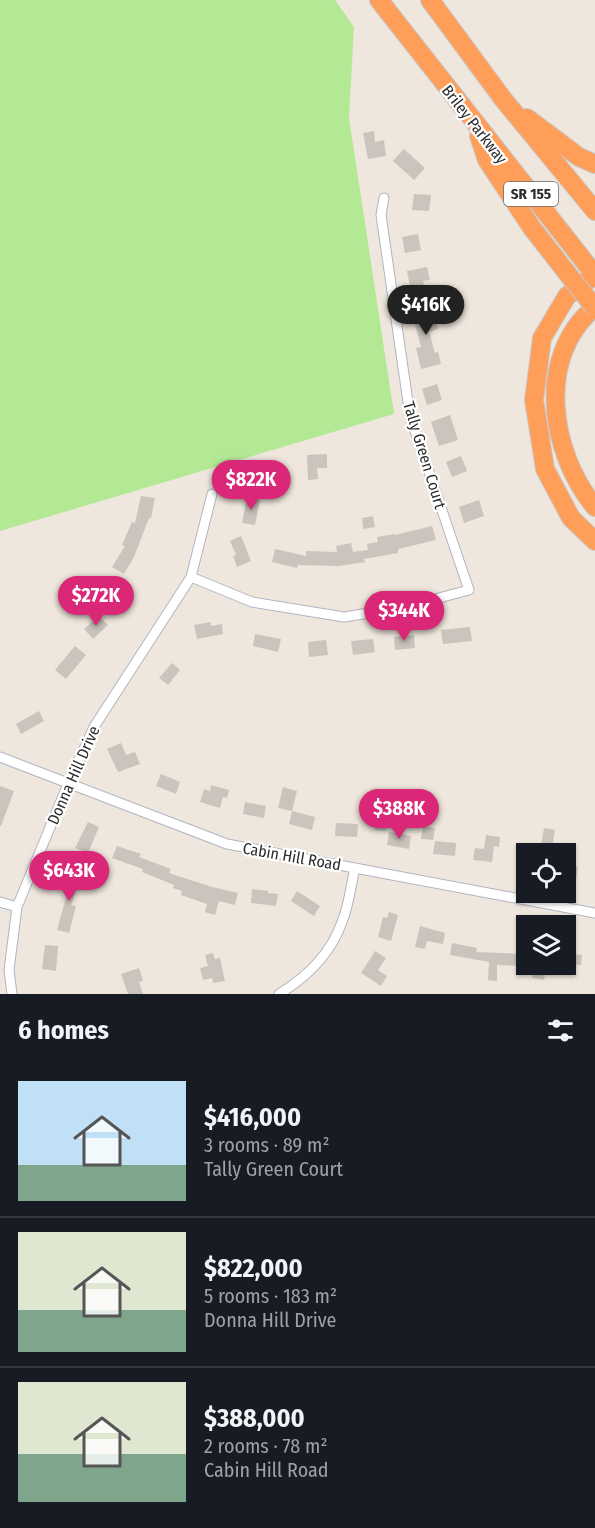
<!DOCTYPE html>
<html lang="en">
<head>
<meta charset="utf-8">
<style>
	body { margin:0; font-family:"Fira Sans Condensed",sans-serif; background:#20242c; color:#f1f3f6; height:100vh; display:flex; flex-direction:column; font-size:22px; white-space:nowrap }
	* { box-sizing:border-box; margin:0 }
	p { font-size:20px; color:#9ea1a6 }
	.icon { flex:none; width:33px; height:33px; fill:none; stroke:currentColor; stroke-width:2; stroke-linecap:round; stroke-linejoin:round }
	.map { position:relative; height:994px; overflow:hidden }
	.details { display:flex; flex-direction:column; background:#171b24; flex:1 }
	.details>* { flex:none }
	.controls { position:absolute; left:516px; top:843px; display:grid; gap:12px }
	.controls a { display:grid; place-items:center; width:60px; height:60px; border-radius:0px; background:#171b24; box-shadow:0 2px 4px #0004; font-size:30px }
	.price { position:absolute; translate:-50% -51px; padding:0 14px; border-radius:21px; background:#db2777; color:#fff; font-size:20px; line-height:39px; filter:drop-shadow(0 2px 3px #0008) }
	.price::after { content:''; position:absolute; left:50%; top:36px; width:18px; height:14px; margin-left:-9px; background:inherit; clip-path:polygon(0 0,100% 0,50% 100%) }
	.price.active { background:#222; color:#fff }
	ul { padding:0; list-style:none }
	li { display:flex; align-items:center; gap:18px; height:150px; padding:0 18px }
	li+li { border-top:2px solid #363941 }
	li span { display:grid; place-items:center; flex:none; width:168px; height:120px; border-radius:0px; color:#555 }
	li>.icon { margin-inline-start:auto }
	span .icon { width:72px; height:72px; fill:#fffc; stroke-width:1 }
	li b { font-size:26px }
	h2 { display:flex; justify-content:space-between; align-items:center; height:72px; padding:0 18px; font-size:26px }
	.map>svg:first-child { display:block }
</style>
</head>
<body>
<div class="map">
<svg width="595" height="994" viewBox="0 0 595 994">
	<rect width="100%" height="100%" fill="#efe7dd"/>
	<!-- green -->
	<path fill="#b3e995" d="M0,0H335L354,27L349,118L394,414L0,531Z"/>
	<!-- building -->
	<path fill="#cac4bc" d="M374,131L375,142L384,140L386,156L368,159L363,133Z
		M404,149L425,168L414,180L393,161Z
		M414,194L431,195L429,211L412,210Z
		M418,234L421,250L405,253L402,237Z
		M427,267L430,280L423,281L425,288L411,291L407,271Z
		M432,305L438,329L429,332L435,353L438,352L441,364L421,369L416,348L421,347L411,310Z
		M437,384L442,400L427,405L422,389Z
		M450,415L458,440L439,446L431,422Z
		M327,454V468H317L318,479L308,480L307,455Z
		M461,456L467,471L452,477L446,462Z
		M141,496L155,498L151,518H149L134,557L124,574L112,567L125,546L122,545L132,522L135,523Z
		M247,497L260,500L255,525L242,523Z
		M479,500L484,516L464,523L459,507Z
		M373,516L375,527L363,529L362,518Z
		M432,526L436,540L398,549V553L364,559L365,562L339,566L298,565L297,568L272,562L275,549L306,556V551L337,552L336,546L351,543L353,552L368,550L367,544L378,542L377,537L395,534V535Z
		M241,536L251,561L237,567L233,556L236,555L230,541Z
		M115,579L127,588L114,605L102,597Z
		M99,616L108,625L93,639L84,629Z
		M211,622V626L222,624L223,634L197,639L194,625Z
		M470,627L472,641L443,644L441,630Z
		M255,634L281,639L278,652L253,646Z
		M414,635L415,648L395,650L394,637Z
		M373,639L375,652L353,655L351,641Z
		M326,640L328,655L309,657L308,642Z
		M75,646L86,655L66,679L55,670Z
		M172,663L180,670L168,685L159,678Z
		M39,711L44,721L21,734L16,724Z
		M121,743L126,755L135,752L140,764L118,772L107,749Z
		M161,774L180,782L176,794L156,786Z
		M211,785L229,790L227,798L223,797L220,808L200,802L204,789L210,791Z
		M0,786L14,791L1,826H0Z
		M283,787L297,791L292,811L278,808Z
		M245,802L266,806L264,818L243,814Z
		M292,811L315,817L312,830L289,824Z
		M375,819H387L386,831L375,830Z
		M88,822L99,827L88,853L75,848Z
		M336,823L358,824L357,837L335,836Z
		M423,826L435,828L433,840L421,839Z
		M544,828L555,830L552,848L541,846Z
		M389,832L411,836L409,849L387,845Z
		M486,835L500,837L499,847L494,846L492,862L473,860L475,848L484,849Z
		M435,841L456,843L455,856L433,854Z
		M522,843H526V870L518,869Z
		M117,846L141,854L139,857L171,869L169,873L212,887L238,893L235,905L219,901L215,915L205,912L207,904L181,895L182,891L173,888L174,885L142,872L143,869L112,858Z
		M566,865L578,867L576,880L566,878Z
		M71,870L82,874L71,905L76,906L69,933L57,930L67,894L63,892Z
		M252,889L268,891V893L278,894L276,906L251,903Z
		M297,891L320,906L314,916L291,901Z
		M389,912L398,915L391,941L378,937L383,917L387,918Z
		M420,926L445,933L443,944L427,941L425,949L415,947Z
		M452,943L477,948L476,952L526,954V966L497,965V981L488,980L489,962L450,955Z
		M45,945L58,946L56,971L42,969Z
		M375,951L386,958L378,970L387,976L381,986L361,973Z
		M213,953L215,959L220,958L225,981L213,983L212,978L203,980L200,968L208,966L205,955Z
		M566,953L582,955L581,965L566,964Z
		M535,964H547L544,980L532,978Z
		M139,968L143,981L139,982L143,994H128L121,974Z"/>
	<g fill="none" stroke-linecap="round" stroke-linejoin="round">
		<!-- minor casing -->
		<g stroke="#b1b4c1" stroke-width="11">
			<path id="minor" d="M191,577L212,494
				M0,757L227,844L595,913
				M0,902L17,907
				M12,994L9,970L17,907L68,784L94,727L191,577L252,602L344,617L401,608L469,590L410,416L381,215L384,198
				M279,994C307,977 331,953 342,922C349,905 351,885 355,868"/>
		</g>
		<!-- motorway casing -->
		<g stroke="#c8c8c8" stroke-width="20">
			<path id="motorway" d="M379,0L595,275
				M430,0L503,99L595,211
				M527,118L579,157L595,164
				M479,136L487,160L532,228L571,278
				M591,278L567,296L542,338L534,400L545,469L571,518L595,541
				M595,307C535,356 550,453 595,507"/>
		</g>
		<!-- minor -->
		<use href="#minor" stroke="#fff" stroke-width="9"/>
		<!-- motorway -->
		<use href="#motorway" stroke="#ff9e58" stroke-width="18"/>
		<!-- motorway-bridge casing -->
		<g stroke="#c8c8c8" stroke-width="20" stroke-linecap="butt">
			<path id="motorway-bridge" d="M571,278L595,308"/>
		</g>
		<!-- motorway-bridge -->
		<use href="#motorway-bridge" stroke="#ff9e58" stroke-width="18"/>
	</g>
	<g text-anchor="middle" stroke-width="4.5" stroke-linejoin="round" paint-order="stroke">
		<!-- shield labels -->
		<rect fill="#fff" stroke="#6b6b6b" stroke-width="1.5" x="504" y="182" width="54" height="24" rx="4.5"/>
		<g font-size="15" font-weight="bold" fill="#2c2c2c">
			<text x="531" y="199">SR 155</text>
		</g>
		<!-- street labels -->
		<g font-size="16" fill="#2c2c2c" stroke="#fff">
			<text transform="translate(475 124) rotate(52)" y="6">Briley Parkway</text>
			<text transform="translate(425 455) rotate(73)" y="6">Tally Green Court</text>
			<text transform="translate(73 775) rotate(-66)" y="6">Donna Hill Drive</text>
			<text transform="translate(292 856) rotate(10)" y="6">Cabin Hill Road</text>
		</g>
	</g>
</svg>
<div class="controls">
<a><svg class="icon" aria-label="locate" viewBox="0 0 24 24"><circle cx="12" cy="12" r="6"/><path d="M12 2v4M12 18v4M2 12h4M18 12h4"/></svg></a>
<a><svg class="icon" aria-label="layers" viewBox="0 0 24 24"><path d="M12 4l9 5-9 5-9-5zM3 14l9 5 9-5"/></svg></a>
</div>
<b class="price active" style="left:426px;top:336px">$416K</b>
<b class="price" style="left:251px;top:511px">$822K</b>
<b class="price" style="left:96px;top:627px">$272K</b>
<b class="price" style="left:404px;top:642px">$344K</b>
<b class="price" style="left:399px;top:840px">$388K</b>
<b class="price" style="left:69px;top:902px">$643K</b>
</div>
<section class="details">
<h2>6 homes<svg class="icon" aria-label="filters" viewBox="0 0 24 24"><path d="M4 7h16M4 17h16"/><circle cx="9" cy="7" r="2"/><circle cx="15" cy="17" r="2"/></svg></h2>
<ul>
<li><span style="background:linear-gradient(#bfe0f5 70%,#7fa58c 0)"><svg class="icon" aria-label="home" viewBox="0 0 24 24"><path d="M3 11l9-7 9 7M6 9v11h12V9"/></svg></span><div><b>$416,000</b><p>3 rooms · 89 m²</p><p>Tally Green Court</p></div></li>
<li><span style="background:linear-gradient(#dfe7d0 65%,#7fa58c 0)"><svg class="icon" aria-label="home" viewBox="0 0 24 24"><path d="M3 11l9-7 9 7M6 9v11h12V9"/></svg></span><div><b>$822,000</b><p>5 rooms · 183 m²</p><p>Donna Hill Drive</p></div></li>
<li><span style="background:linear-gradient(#dfe7d0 60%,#7fa58c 0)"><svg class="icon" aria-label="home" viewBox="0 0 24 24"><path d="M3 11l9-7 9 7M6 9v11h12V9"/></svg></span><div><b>$388,000</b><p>2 rooms · 78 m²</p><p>Cabin Hill Road</p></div></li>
</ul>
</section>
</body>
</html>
